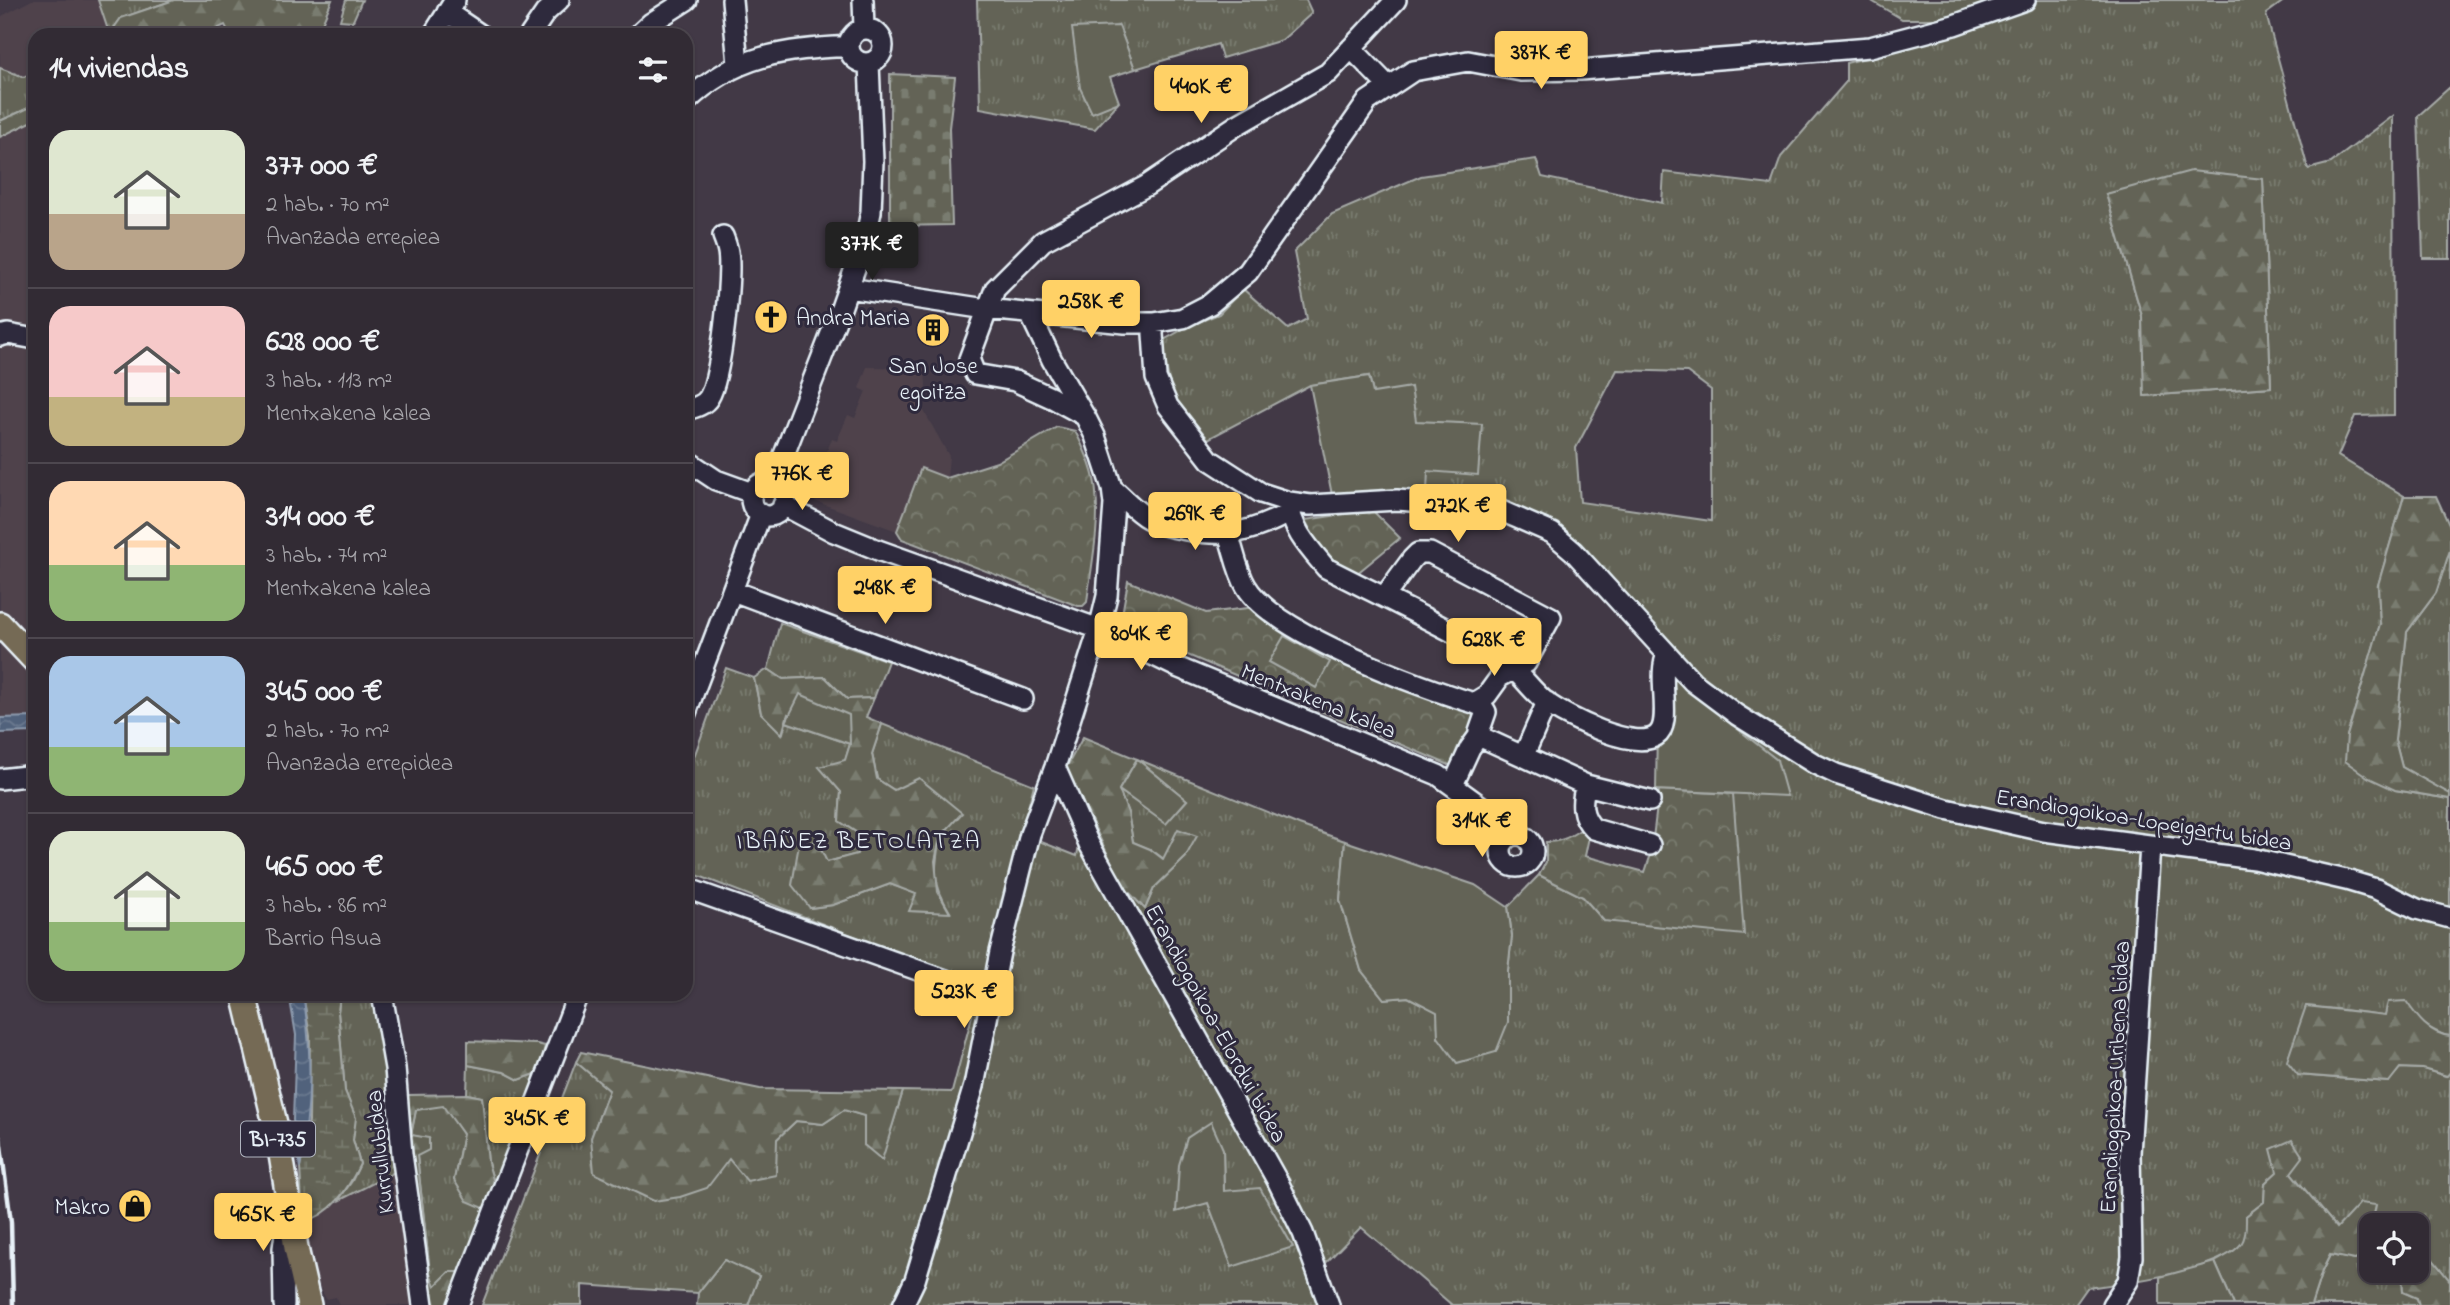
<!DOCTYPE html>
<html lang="es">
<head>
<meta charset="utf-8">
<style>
	body { margin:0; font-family:"Indie Flower",sans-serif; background:#3d3740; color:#f1f3f6; height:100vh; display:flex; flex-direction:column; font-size:26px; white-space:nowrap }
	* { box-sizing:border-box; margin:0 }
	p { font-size:23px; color:#a8a7ac }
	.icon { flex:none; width:38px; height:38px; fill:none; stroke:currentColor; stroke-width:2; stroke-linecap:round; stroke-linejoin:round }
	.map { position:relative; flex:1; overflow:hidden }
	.sheet { position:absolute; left:28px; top:28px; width:665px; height:973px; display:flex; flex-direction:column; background:#322b34; border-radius:21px; box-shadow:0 2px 5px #0004,0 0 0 2px #4d474f }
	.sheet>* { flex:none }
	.fabs { position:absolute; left:2359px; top:1213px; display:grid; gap:14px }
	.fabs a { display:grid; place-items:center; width:70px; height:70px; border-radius:14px; background:#322b34; box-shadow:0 2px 5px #0004,0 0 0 2px #4d474f; font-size:35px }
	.price { position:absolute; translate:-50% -60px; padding:0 16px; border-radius:7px; background:#ffd166; color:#111; font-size:23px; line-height:46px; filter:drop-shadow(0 2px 4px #0008) }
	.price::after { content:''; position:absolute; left:50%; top:42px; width:21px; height:16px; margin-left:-10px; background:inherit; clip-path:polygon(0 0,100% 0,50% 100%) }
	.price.selected { background:#222; color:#fff }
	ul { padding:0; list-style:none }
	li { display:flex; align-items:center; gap:21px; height:175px; padding:0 21px }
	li+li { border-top:2px solid #4d474f }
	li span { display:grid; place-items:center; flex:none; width:196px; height:140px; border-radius:21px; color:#555 }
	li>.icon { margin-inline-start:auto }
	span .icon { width:84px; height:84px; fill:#fffc; stroke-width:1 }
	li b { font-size:30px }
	h2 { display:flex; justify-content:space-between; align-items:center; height:84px; padding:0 21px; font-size:30px }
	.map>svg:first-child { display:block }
</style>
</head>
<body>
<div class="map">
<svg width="2450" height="1305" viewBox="0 0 2450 1305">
	<defs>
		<pattern id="grass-tufts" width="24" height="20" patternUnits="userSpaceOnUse" patternTransform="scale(1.75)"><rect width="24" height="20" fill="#636456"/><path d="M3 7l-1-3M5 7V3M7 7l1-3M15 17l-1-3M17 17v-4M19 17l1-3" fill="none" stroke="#797b6f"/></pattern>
		<pattern id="forest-firs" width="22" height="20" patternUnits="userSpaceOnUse" patternTransform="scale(1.75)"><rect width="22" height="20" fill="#636456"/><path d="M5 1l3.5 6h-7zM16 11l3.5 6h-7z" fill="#797b6f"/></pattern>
		<pattern id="wetland-marsh" width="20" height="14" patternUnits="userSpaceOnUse" patternTransform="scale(1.75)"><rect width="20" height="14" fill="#636456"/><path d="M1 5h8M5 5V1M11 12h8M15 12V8" fill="none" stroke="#797b6f"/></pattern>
		<pattern id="cemetery-stones" width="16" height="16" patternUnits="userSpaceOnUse" patternTransform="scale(1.75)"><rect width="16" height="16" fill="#636456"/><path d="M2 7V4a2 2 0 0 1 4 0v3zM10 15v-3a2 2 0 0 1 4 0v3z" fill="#797b6f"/></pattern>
		<pattern id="park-crowns" width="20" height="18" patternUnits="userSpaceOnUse" patternTransform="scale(1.75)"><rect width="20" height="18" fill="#636456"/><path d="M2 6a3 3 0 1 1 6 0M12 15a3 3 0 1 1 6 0" fill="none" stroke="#797b6f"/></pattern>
		<pattern id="water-waves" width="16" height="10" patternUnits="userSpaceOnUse" patternTransform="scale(1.75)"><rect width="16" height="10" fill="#51627c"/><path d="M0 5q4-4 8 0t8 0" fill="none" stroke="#6a798f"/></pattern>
	</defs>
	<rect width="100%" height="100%" fill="#423946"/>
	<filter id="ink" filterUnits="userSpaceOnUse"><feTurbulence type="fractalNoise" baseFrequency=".0143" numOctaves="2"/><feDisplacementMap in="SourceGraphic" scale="14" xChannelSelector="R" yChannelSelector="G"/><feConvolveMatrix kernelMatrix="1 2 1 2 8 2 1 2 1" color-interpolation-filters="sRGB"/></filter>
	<g filter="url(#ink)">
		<!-- built -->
		<path fill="#4f434c" d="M32,0H98L109,33L35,35V71L24,77L0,68V17Z
			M35,120V692L33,693L35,717L0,718V137Z
			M867,367L925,368L926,386L920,404L949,456L947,478L921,469L897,531L812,500L809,494L832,439L837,441L848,415L855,418L866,391L859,388Z
			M397,1172L416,1305H339L336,1297L326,1299L314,1276L303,1222L315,1220L338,1201Z"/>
		<!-- grass -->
		<path fill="url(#grass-tufts)" stroke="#a6aaa7" stroke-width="2" fill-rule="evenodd" d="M98,0H174L121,18L109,35H106L109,33Z
			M977,0H1306L1312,13L1282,40L1222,58L1218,44L1135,69L1119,26L1091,112L1119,102L1095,129L980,108Z
			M1870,0H2285L2266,14L2308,169L2331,163L2393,116L2394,415L2355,416L2338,456L2404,496L2378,585L2380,624L2347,736L2395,790L2450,799V1036C2437,1035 2427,1024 2415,1021C2379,1013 2342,1010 2306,1006L2298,1075L2388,1082L2400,1068L2423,1069L2446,1076L2450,1072V1281L2426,1251L2417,1244V1225H2372L2375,1205L2349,1216L2337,1228L2291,1173L2277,1172L2265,1183L2264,1202L2246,1216C2246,1222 2248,1232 2246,1237C2232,1271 2121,1283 2087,1288L2075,1305H1452L1361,1227L1311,1278L1319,1305H748L759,1276L724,1260L698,1293L582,1285V1305H482L576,1062L609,1090L591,1138L626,1187L654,1201L729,1159L775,1175L776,1140L796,1121L823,1124L844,1110L865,1116L864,1145L890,1133L903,1091L952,1092L974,1008L983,986L689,872L686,878V779L726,668L754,678L761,713L783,733L786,722L850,744L845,761L820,767L841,792L839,821L862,836L857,854L827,862L810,908L833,905L890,884L917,894L910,911L950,912C932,883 934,870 940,837L894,790L877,779L872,754L882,724L1034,785L1021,834L1077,856L1085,811L1123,886L1145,909L1154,888L1185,858L1164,859L1150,849L1133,842L1128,813L1119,790L1166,823L1187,800L1137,759L1299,825L1345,841L1340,900L1361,970L1384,999L1408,997L1438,1012V1037L1508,970L1512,936L1508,907L1539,875L1583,897L1604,921L1732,795L1777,760L1658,666V635L1592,562L1550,522L1490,496L1427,491V471L1416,421L1373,393L1369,376L1310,385L1208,439L1171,393L1162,341L1189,326L1219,314L1243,289L1288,329L1307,319L1294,252L1332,214L1421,176L1536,159L1542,177L1662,203L1664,172L1771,185L1781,157L1846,82V63L1946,37L1938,19H1902ZM2263,179L2271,387L2145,396L2142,316L2106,194ZM1617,370L1687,372L1711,390V521L1580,502L1576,448ZM1223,1149L1224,1192L1232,1267L1208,1203Z
			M0,68L24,77L35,71V105L0,121Z
			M2450,87V258H2423L2418,116Z
			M2450,550V794L2402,767L2395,740L2407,632L2436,593Z
			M780,623L888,661L874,698L847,699L825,677L783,679L768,669Z
			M340,994H376L390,1068L388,1115L397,1171L338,1201L352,1181L360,1164L353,1140L355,1118L345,1091L338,1012Z
			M468,1065L504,1072L519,1080L538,1073L495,1186L488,1163L482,1097L467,1094Z
			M443,1105L463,1134L454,1180L486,1209L460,1272H449L435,1287L430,1273L417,1156L429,1139L411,1135L416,1110Z
			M2371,1252V1270L2402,1271L2403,1292L2417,1298L2419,1305H2311L2322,1271L2330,1255L2355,1260Z"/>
		<!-- forest -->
		<path fill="url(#forest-firs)" stroke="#a6aaa7" stroke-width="2" d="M174,0H332L317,35H230L225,25L204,35H109L121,18Z
			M35,105V120L0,137V121Z
			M2191,171L2263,179L2271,387L2144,396L2142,316L2106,194Z
			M2404,496H2436L2450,527V550L2436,593L2407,632L2395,740L2402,767L2450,794V799L2395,790L2369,778L2345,761L2347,736L2380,624L2378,585Z
			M768,669L783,679L825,677L847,699L874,698L866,717L882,724L872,754L877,779L894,790L919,778L962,813L940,837L935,861L938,892L950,913L909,911L916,894L890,884L833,905L810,908L792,885L799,844L817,841L827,862L857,854L862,836L839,821L841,792L819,767L845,760L850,744L788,714L782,734L761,713L754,678Z
			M1083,737L1137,759L1119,790L1128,813L1133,842L1150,849L1163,859L1178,829L1197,836L1185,858L1154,888L1145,909L1123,886L1066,768Z
			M2406,1001C2417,1017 2429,1034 2450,1036V1072L2447,1076L2423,1069L2400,1068L2389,1082L2298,1075L2287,1061L2306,1006L2385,1015L2388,1002Z
			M468,1041L537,1044L545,1046L538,1073L519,1080L504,1072L468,1065Z
			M581,1052L760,1089L903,1091L882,1160L864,1145V1116L844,1110L823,1124L796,1121L777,1139L776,1175L747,1181L729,1159L707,1188L680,1197L654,1201L594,1173L591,1138L609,1090L576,1062Z
			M467,1094L482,1097L488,1163L495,1186L486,1209L467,1201L454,1180L463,1134L443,1106L416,1110L411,1135L429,1138V1150L417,1156L430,1273L435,1286L449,1272H460L449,1305H427L403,1109L408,1095Z
			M2292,1140L2303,1157L2291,1173L2337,1228L2360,1203L2376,1205L2370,1234L2371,1252L2355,1260L2330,1255L2322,1271L2311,1305H2234L2215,1262C2241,1247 2247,1246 2246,1216L2264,1202L2265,1183L2277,1172L2271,1149Z
			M2417,1244L2426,1251L2450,1281V1305H2419L2417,1298L2403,1292L2402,1271L2417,1270Z"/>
		<!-- wetland -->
		<path fill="url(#wetland-marsh)" stroke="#a6aaa7" stroke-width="2" d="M303,994H340L338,1012L345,1091L356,1118L353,1140L360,1164C348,1189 331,1216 303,1222L300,1168L309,1121L310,1036Z"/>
		<!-- cemetery -->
		<path fill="url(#cemetery-stones)" stroke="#a6aaa7" stroke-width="2" d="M890,74L955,77L949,128L952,225L890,226Z"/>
		<!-- park -->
		<path fill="url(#park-crowns)" stroke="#a6aaa7" stroke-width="2" d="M346,0H362L353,21L340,20Z
			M1057,427L1075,431C1084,448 1095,473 1096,493C1100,528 1091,567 1087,602L1083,606H1078L902,539L897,531L921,468L947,478L997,462Z
			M1372,510L1400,538L1355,575L1322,552L1305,520Z
			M1128,581L1206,613L1256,607L1469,710L1475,719L1454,767L1128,630L1121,620Z
			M1659,790L1733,794L1744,935L1604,921L1583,897L1539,875L1546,862V842C1560,842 1568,838 1580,830L1589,837L1585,856L1645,872L1651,854Z"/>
		<!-- garden -->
		<path fill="#636456" stroke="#a6aaa7" stroke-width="2" d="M1119,26L1135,69L1110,77L1119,102L1092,113L1080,88L1072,28Z
			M1369,376L1373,393L1411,387L1416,421L1482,424L1478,475L1428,471L1427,491L1332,495L1310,385Z
			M1284,636L1330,662L1316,688L1269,662Z
			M1658,666L1777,760L1787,796L1656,790Z
			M800,694L849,715L850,744L786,722Z
			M1137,759L1187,800L1166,824L1119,790Z
			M1345,841L1475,885L1508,907L1512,936L1508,970V1022L1496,1052L1457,1063L1438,1037L1437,1012L1408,997L1384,999L1361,970L1340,900Z
			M1211,1122L1223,1149L1224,1191L1260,1188L1293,1247L1232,1267L1208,1203L1176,1212L1179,1165L1187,1138Z
			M724,1260L759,1276L748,1305H697L698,1293Z
			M2215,1262L2234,1305H2160V1277Z"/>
		<!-- water -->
		<path fill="url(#water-waves)" stroke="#8d9bae" stroke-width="2" d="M35,717V732L0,733V718Z
			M289,994H303C313,1054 311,1108 300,1168L293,1120L296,1035Z"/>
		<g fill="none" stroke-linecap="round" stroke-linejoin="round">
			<!-- minor casing -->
			<g stroke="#e8f1f8" stroke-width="24">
				<path id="minor" d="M732,0L738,64
					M863,0L864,29
					M447,12L481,35
					M849 46a17 17 0 1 1 34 0a17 17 0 1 1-34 0Z
					M433,35L455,0
					M530,35L545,13L559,0
					M638,35L651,23L687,0
					M1351,48L1389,87
					M686,102C736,54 784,50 849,46
					M849,288L986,309L1125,323H1154L1183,318L1210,304L1248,272L1368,101L1413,71L1468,61L1521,71L1580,70L1870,47L1954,25L2025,0
					M1030,314L1052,360L1084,415
					M1154,323L1153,334L1156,378L1168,406L1210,460L1261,493L1289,502L1310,505L1397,500L1492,507L1552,533L1573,551L1693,682L1737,715L1815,764L1836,774L1946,809L2044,831L2254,859L2346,880L2376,889L2417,909L2450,918
					M0,336L8,334L35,339
					M686,410C694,408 705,405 709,397C721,379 732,273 728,252C727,246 725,241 723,236
					M686,460L716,480L752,493
					M751 499a17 17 0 1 1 34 0a17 17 0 1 1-34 0Z
					M773,483L841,308L865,240L871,212L873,161L869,63
					M1112,488C1124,498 1136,512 1149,519C1160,525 1174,528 1186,530C1227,538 1254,532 1290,512
					M1289,502C1290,528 1310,549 1326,568C1383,597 1441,625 1497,656C1517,667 1529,689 1547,703C1566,717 1634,751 1656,736C1674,724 1656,676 1667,655
					M783,505L834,532L878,550L1099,629L1179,668L1438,775L1500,820L1511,836
					M1228,534C1234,551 1237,571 1246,586C1273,633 1422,688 1474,703L1487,695L1500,677L1526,663L1551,617L1430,553H1418L1412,559L1384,597
					M733,591L1023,699
					M1474,703L1483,707L1486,712L1479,732L1481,737L1586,785L1650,801
					M686,713L761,514
					M1524,755L1547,702
					M1055,767L1089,844L1278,1182L1303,1233L1329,1305
					M0,779L35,775
					M1453,785L1470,748L1480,734
					M1586,785C1581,801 1580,816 1594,829L1650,845
					M1501 851a16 16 0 1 1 32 0a16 16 0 1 1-32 0Z
					M686,888L991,996
					M382,994L395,1068L402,1154L423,1305
					M284,1305L283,1248L287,1220
					M458,1305L578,994
					M903,1305L915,1280L974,1086L1000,952L1030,834L1055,767L1099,629L1107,596L1114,504L1112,488L1095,436L1085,416L1052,398L1015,381L975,374L969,359L995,289L1043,241L1146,186L1237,125L1328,73L1396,0
					M2112,1305L2128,1281L2132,1257L2130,1153L2150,846"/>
			</g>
			<!-- major casing -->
			<g stroke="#e8f1f8" stroke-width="28">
				<path id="major" d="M0,624L35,661
					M244,994L278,1136L296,1248L309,1305"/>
			</g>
			<!-- minor -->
			<use href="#minor" stroke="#2f2a3d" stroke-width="19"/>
			<!-- major -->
			<use href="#major" stroke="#756a55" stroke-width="23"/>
			<!-- rail -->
			<path stroke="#e8f1f8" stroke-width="4.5" d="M0,1138L11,1222L13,1305"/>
		</g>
	</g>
	<!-- icons -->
	<defs>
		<g id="church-disc" transform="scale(1.75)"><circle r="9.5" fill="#ffd166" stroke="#2f2a3d"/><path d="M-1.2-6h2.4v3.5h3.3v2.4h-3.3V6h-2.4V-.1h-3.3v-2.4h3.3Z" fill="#111"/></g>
		<g id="building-disc" transform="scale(1.75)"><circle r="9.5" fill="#ffd166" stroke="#2f2a3d"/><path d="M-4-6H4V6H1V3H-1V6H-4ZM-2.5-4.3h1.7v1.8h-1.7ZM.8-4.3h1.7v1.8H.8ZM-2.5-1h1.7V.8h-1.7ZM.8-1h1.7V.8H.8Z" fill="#111"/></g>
		<g id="shop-disc" transform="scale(1.75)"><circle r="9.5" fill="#ffd166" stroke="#2f2a3d"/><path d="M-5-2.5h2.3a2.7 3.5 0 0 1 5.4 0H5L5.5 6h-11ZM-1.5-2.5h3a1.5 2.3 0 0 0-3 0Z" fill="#111"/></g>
	</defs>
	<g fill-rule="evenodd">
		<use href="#church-disc" x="771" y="317"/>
		<use href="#building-disc" x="933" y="330"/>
		<use href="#shop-disc" x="135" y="1206"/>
	</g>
	<g text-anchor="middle" stroke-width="6" stroke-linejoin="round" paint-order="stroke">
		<!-- shield labels -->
		<rect fill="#2f2a3d" stroke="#b0b5c0" stroke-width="2" x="241" y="1121.5" width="74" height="35" rx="5"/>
		<g font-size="21" font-weight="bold" fill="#e8f1f8">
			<text x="278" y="1146">BI-735</text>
		</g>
		<!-- poi labels -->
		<g font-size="23" fill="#e8f1f8" stroke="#2f2a3d" text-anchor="start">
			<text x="796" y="325">Andra Maria</text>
			<text x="933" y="373" text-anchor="middle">San Jose<tspan x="933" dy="26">egoitza</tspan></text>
			<text x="110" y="1214" text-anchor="end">Makro</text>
		</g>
		<!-- street labels -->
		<g font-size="23" fill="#e8f1f8" stroke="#2f2a3d">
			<text transform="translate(1319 700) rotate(22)" y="8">Mentxakena kalea</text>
			<text transform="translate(2144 819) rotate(9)" y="8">Erandiogoikoa-Lopeigartu bidea</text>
			<text transform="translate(1217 1023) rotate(61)" y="8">Erandiogoikoa-Elordui bidea</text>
			<text transform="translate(2114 1077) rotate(-87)" y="8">Erandiogoikoa-Uribena bidea</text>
			<text transform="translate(379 1152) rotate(-96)" y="8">Kurrullubidea</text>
		</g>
		<!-- neighbourhood labels -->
		<g font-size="24" letter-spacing="2" fill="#e8f1f8" stroke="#2f2a3d">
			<text x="859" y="848">IBAÑEZ BETOLATZA</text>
		</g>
	</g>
</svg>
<div class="fabs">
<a><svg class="icon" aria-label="locate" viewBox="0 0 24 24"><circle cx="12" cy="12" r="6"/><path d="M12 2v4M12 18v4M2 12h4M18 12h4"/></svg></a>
</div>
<b class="price" style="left:1541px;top:91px">387K €</b>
<b class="price" style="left:1201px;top:125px">440K €</b>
<b class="price selected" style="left:872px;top:282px">377K €</b>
<b class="price" style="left:1091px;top:340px">258K €</b>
<b class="price" style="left:802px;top:512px">776K €</b>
<b class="price" style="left:1458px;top:544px">272K €</b>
<b class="price" style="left:1195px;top:552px">269K €</b>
<b class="price" style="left:885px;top:626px">248K €</b>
<b class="price" style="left:1141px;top:672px">804K €</b>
<b class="price" style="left:1494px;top:678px">628K €</b>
<b class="price" style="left:1482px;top:859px">314K €</b>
<b class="price" style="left:964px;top:1030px">523K €</b>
<b class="price" style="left:537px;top:1157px">345K €</b>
<b class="price" style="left:263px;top:1253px">465K €</b>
<section class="sheet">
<h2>14 viviendas<svg class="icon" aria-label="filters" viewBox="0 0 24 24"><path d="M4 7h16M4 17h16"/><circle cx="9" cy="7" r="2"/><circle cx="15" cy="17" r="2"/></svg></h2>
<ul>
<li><span style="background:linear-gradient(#dfe7d0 60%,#b9a48a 0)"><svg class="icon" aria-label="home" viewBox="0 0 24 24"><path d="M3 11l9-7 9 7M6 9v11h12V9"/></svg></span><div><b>377 000 €</b><p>2 hab. · 70 m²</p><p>Avanzada errepiea</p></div></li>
<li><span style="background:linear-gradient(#f6c9c9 65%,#c2b280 0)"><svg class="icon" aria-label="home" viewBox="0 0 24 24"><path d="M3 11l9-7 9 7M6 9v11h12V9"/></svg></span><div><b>628 000 €</b><p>3 hab. · 113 m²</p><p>Mentxakena kalea</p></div></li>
<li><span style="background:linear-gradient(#ffd9b3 60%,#8fb573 0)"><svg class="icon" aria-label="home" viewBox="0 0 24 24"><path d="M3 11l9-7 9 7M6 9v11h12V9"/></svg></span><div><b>314 000 €</b><p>3 hab. · 74 m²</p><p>Mentxakena kalea</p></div></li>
<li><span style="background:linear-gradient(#a9c7e8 65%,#8fb573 0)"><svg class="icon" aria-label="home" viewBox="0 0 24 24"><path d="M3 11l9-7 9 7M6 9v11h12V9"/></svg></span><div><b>345 000 €</b><p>2 hab. · 70 m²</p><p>Avanzada errepidea</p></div></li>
<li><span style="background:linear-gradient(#dfe7d0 65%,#8fb573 0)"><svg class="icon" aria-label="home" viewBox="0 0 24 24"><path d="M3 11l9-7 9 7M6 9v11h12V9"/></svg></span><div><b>465 000 €</b><p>3 hab. · 86 m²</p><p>Barrio Asua</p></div></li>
</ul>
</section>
</div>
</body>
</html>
